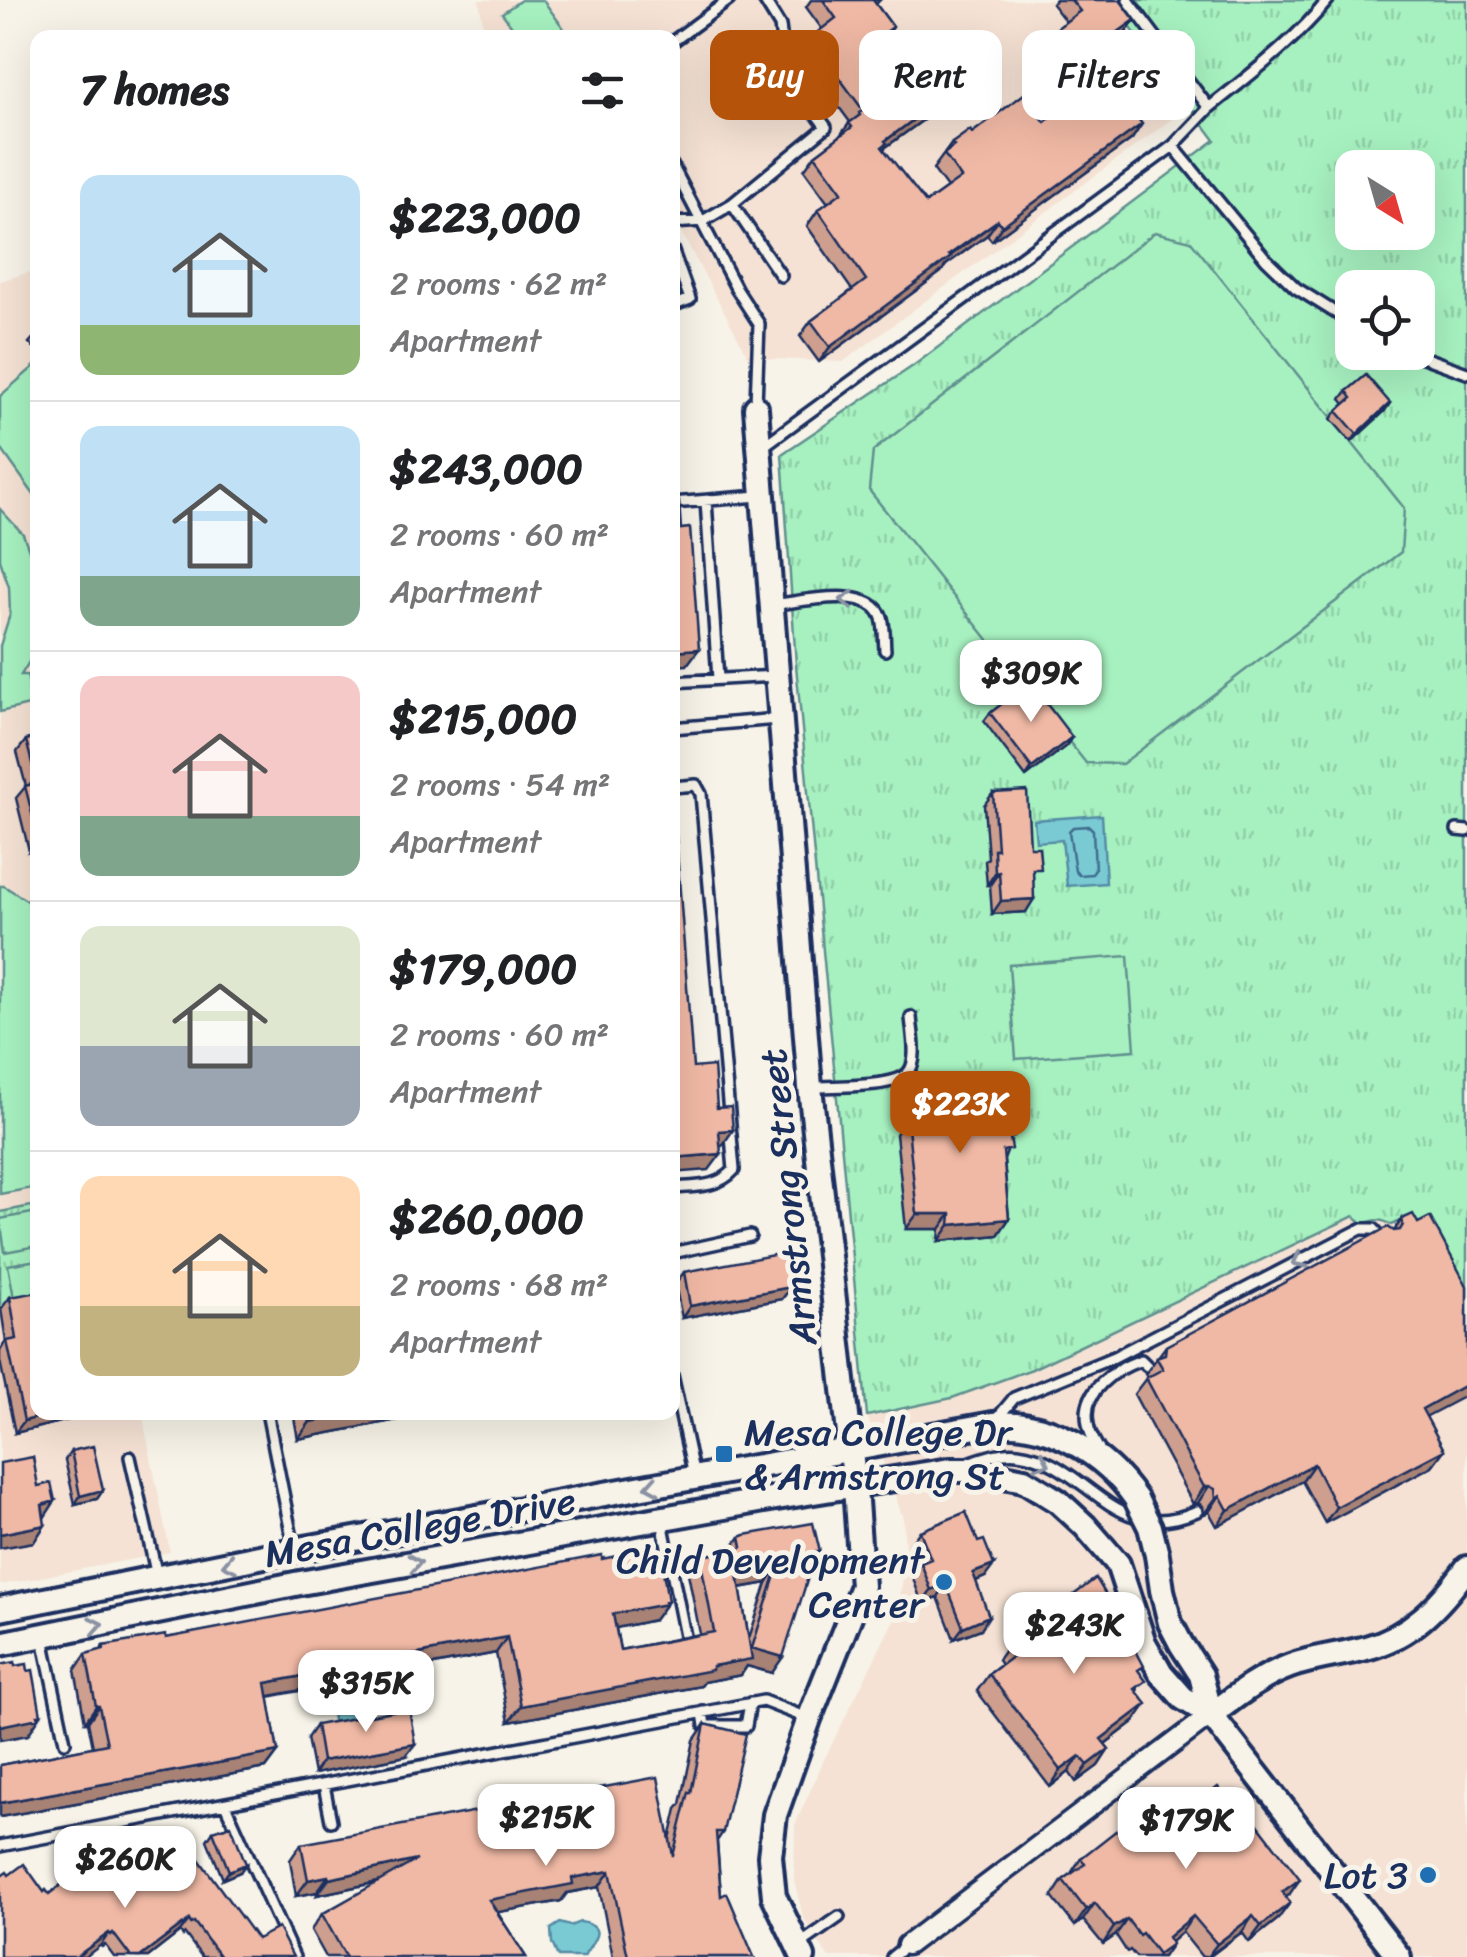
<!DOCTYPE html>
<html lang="en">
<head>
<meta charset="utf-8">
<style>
	body { margin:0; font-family:Sriracha,sans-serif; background:#f2f2f2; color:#202124; height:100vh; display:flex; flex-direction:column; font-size:38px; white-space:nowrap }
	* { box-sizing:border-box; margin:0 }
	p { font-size:32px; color:#757577 }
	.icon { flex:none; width:55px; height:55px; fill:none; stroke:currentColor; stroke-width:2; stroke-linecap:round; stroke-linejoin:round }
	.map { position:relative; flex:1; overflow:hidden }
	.panel { position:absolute; left:30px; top:30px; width:650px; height:1390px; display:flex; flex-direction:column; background:#fff; border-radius:20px; box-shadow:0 10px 40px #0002 }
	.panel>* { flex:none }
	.hud { position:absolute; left:710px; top:30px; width:605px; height:90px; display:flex; gap:20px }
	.needle { width:65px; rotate:143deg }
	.buttons { position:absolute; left:1335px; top:150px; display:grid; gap:20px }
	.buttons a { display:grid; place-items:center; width:100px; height:100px; border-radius:20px; background:#fff; box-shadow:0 10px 40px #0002; font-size:50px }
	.price { position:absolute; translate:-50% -85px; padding:0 22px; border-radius:20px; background:#fff; color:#222; font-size:32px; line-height:65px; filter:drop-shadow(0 2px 5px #0008) }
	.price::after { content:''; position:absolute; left:50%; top:60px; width:30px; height:22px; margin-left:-15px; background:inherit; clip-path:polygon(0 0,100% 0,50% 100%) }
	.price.selected { background:#b45309; color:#fff }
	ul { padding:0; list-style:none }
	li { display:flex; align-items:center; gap:30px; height:250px; padding:0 50px }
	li+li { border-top:2px solid #e0e0e0 }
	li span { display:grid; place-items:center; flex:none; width:280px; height:200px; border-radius:20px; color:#555 }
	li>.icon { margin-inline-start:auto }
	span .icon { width:120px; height:120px; fill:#fffc; stroke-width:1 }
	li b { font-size:42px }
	h2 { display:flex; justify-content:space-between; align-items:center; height:120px; padding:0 50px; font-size:42px }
	.pill { padding:0 35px; border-radius:20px; background:#fff; box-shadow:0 10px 40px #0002; font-size:35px; line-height:90px }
	.pill.selected { background:#b45309; color:#fff }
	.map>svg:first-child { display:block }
</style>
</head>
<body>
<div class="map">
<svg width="1467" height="1957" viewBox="0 0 1467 1957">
	<defs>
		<pattern id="grass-tufts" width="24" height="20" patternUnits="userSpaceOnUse" patternTransform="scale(2.5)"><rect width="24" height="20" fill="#a7f1c0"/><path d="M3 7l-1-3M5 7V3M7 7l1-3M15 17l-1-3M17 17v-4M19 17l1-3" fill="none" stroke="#8fcfa7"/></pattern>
	</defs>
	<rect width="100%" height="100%" fill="#f7f3e8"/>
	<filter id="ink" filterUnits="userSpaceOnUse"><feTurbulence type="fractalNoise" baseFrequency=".01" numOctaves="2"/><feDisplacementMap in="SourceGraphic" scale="20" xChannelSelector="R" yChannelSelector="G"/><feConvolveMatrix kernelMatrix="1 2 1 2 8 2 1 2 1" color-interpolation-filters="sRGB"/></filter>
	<g filter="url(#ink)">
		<!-- built -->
		<path fill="#f5e2d4" d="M479,0H1096L1180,113L843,362L749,358L673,217L672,38L485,37Z
			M37,270L38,1412L142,1413L170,1552L0,1585V281Z
			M1385,1201L1467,1260V1957H828L803,1917L794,1880L795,1825L822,1764L895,1618L906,1565L903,1518L867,1416L952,1398L1032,1369Z"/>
		<!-- grass -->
		<path fill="url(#grass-tufts)" stroke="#61908f" stroke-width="2.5" fill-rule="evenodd" d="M1110,0H1467V1321L1404,1219L1392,1225C1382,1219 1375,1219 1364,1224L1354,1216L1032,1369L952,1398L867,1416L796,665L782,454L913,366L1215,140ZM1352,168H1418V232H1352ZM1352,288H1418V352H1352Z
			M37,1205V1301L0,1308V1212Z"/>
		<!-- garden -->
		<path fill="#a7f1c0" stroke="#61908f" stroke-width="2.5" d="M521,0H543L570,37H520L502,13Z
			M1155,232L1191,241L1404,508L1401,552L1122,764L1086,763L869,490L873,451Z
			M37,364V499L0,447V396Z
			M0,509L23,534L37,571V638L29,662L21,675H27L33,704L0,712V646L10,614L9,587L0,560Z
			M0,886H4L37,907L38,1187L0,1194Z
			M1128,956L1135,1050L1016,1059L1009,965Z
			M37,1212V1246L5,1252L0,1219Z
			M37,1260V1294L14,1298L8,1265Z"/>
		<!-- water -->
		<path fill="#7acad4" stroke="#548ca5" stroke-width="2.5" d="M1102,815L1106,883L1067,886L1062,840L1036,842L1034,820Z
			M367,1699L371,1719L334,1726L331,1707Z
			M580,1922C611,1927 590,1944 584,1957H558L552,1943L551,1929L560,1923L570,1926Z"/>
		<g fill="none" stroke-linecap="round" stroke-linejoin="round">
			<!-- shore -->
			<path stroke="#416d8d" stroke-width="2.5" d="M1089,826L1093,830L1095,870L1092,874L1079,875L1075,871L1069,831L1073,827Z"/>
			<!-- service casing -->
			<g stroke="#1b2f5e" stroke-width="16">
				<path id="service" d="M672,42L729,0
					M1209,108C1251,74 1294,42 1328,0
					M1173,146L1266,259L1296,288L1352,323
					M672,165L737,290L759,324L756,404
					M732,204L781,276
					M672,223L703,221L732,204L826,127L786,73L780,26L764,0
					M672,249L690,299L672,306
					M1409,352L1467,373
					M762,447L1173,146L1209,108L1128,0
					M706,501L718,679
					M672,503L759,496
					M772,605C800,602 871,584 882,618C885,628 884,640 885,650
					M672,682L775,676
					M672,728L778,719
					M672,787L696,785L701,794L734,1170C718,1188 696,1186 672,1188
					M1457,830L1467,831
					M813,1087C833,1086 895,1088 908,1073C919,1061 912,1032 911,1017
					M672,1253L750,1236
					M672,1375L694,1476
					M267,1412L294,1548
					M994,1422L1014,1398L1114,1357L1361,1229H1374L1383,1239
					M1101,1453C1096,1444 1089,1434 1088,1424C1081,1390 1114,1370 1141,1360L1147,1366
					M130,1457L157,1576
					M971,1462C986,1457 1002,1451 1018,1453C1086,1461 1114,1548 1197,1511
					M662,1521L685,1636
					M43,1638L65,1742
					M703,1712L705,1726H746L750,1703
					M324,1785L331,1821
					M225,1804L294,1957
					M0,1846L763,1701L807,1718
					M799,1945L839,1917
					M892,1957L907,1945"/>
			</g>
			<!-- minor casing -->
			<g stroke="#1b2f5e" stroke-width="25">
				<path id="minor" d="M907,1945L1211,1715"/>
			</g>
			<!-- tertiary casing -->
			<g stroke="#1b2f5e" stroke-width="30">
				<path id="tertiary" d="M756,408L810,1087L855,1487L862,1586L809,1719L775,1815L770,1856L774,1896L803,1957
					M1157,1555L1162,1590L1170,1623L1181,1644L1201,1675L1211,1715
					M0,1609L294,1550L993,1424C1048,1419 1106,1454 1136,1499
					M0,1644L300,1583L764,1500L950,1470H974L1024,1480L1058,1501L1085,1526L1118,1564L1144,1643L1161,1673L1183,1698L1211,1715L1399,1957
					M1211,1715C1236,1696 1260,1677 1290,1666C1315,1657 1341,1655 1366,1648C1412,1636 1440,1605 1467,1568"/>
			</g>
			<!-- service -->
			<use href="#service" stroke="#f7f3e8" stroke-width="9"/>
			<!-- minor -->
			<use href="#minor" stroke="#f7f3e8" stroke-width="18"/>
			<!-- tertiary -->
			<use href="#tertiary" stroke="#f7f3e8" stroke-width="22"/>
			<!-- tertiary-bridge casing -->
			<g stroke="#1b2f5e" stroke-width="30" stroke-linecap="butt">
				<path id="tertiary-bridge" d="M1136,1499L1150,1527L1157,1555"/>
			</g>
			<!-- tertiary-bridge -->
			<use href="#tertiary-bridge" stroke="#f7f3e8" stroke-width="22"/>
		</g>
		<!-- wall -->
		<path fill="#ce9f8e" stroke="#1b2f5e" stroke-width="2.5" fill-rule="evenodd" d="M811,0H880L876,4L893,27L882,42L868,52L894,87L934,112L883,149L926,203L947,188L933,169L952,143L972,133L1045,122L1055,114L1039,92L1049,77L1059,70L1042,48L1052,32L1066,22L1052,4L1055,0H1120L1135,20L1124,35L1111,45L1117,83L1114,85L1132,139L992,241L987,235L946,265L941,272L819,362L800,336L811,321L852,290L807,226L818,210L828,203L804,170L815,155L839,137L850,122L799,53L810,38L822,29L806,7Z
			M38,333V352L29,343Z
			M1347,391L1390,403L1384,412L1351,442L1331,419L1337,411L1345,404L1341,399Z
			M990,713L1072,737L1066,746L1026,777L984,721Z
			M38,737V848L29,851L16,798L26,786L17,752L26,740Z
			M993,793L1030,847L1033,879L1026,912L992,914L990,885H987L985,861L988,858L984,805Z
			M928,1083L1011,1141L1004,1160L1009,1219L998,1235L939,1241L940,1229H906L896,1134L907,1118H918L917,1098Z
			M1402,1219L1426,1417L1444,1450L1432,1466L1325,1523L1302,1481L1217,1526L1209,1512L1204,1514L1203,1506L1198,1503L1193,1504L1134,1394L1147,1377L1145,1374L1166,1346L1394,1231Z
			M684,1272L791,1287L782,1299L682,1318L675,1284Z
			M10,1297L38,1412H101L15,1433L0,1361V1351L6,1341L1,1309Z
			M293,1412H439L298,1439Z
			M71,1451L103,1490L97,1499L75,1504L65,1460Z
			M920,1531L985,1577L976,1581L981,1629L954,1639L938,1597L922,1603L912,1576L919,1565L911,1543Z
			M740,1537L813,1561L772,1673L747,1666L741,1675L704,1682L701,1686L509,1722L496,1653L268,1697L278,1752L266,1768L0,1817V1765L93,1747L88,1722H85L75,1670L86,1654L101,1650L103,1646L166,1638L602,1559L642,1554L668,1601L654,1620L616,1628L620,1650L700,1634L688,1573L700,1557L730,1550ZM767,1583L749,1638L740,1588Z
			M1106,1604L1139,1672L1135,1721L1105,1744L1109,1749L1098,1766L1076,1782L1069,1772L1050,1787L977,1691L989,1674L1001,1665L998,1660L1009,1644Z
			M705,1724L723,1832L717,1841L721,1896L754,1957H613L599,1887L567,1893L561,1901L497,1912L526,1957H326L311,1930L322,1914L379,1882L317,1895V1892L296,1896L290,1860L301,1844L670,1839L677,1809L681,1804L694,1740Z
			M316,1725L406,1756L314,1774L307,1738Z
			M1182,1815L1289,1895L1286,1897L1278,1919L1249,1942L1242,1932L1209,1957H1202L1182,1932L1171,1942L1163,1957H1136L1130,1950L1127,1952L1116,1935L1103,1944L1083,1920L1075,1926L1052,1897L1063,1880L1070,1875L1081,1858L1146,1820Z
			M213,1831L240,1872L223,1879L207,1840Z
			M9,1875L49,1894L125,1879L129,1880L257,1939L293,1957H202L185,1934L183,1936L180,1932L148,1957H114L105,1945L102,1947Z"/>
		<!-- shaded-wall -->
		<path fill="#a88274" stroke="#1b2f5e" stroke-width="2.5" d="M1135,20L1124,35L1097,56L1107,40Z
			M893,27L882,42L854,62L865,47Z
			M1128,67L1117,83L1099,96L1110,81Z
			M944,97L934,112L882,150L871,162L885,141Z
			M1142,124L1132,139L992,241L1002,226Z
			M998,220L987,235L946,265L941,272L819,362L830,347Z
			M1390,403L1384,412L1351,442L1357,434Z
			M699,649L687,665L672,666V651Z
			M1072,737L1066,746L1026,777L1032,768Z
			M38,839V848L29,851Z
			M999,872L990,885H987L995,873Z
			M1034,899L1026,912L992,914L1001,901Z
			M733,1130L722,1146L708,1147L719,1131Z
			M721,1154L709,1170L672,1173V1158Z
			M917,1214H951L940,1229H906Z
			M1009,1219L998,1235L939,1241L950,1225Z
			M791,1287L782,1299L682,1318L690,1306Z
			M1467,1384V1395L1410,1425L1422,1409Z
			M58,1412H101L15,1433L24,1421Z
			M362,1412H439L298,1439L310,1422Z
			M1444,1450L1432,1466L1325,1523L1336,1507Z
			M1314,1464L1302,1481L1217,1526L1228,1510Z
			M1209,1486L1198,1503L1193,1504L1204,1487Z
			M103,1490L97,1499L75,1504L80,1496Z
			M1220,1495L1209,1512L1204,1514L1216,1498Z
			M55,1501L44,1518L42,1505Z
			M45,1525L34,1542L0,1548V1534Z
			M994,1565L985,1577L964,1586L973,1573Z
			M778,1566L767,1583L726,1590L738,1574Z
			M946,1584L938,1597L922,1603L931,1590Z
			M668,1601L654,1620L602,1631L613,1614Z
			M989,1616L981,1629L954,1639L963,1627Z
			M507,1637L496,1653L254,1699L266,1683Z
			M752,1648L783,1657L772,1673L747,1666L741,1675L704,1682L701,1686L509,1722L521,1706L743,1660Z
			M1147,1704L1135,1721L1090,1755L1101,1739Z
			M96,1706H99L88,1722H85Z
			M41,1715L28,1735L0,1740V1726Z
			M415,1744L406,1756L314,1774L322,1761Z
			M1109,1749L1098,1766L1076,1782L1088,1765Z
			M278,1752L266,1768L0,1817V1803Z
			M1080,1756L1069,1772L1050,1787L1061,1770Z
			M417,1860L406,1876L317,1895L329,1879Z
			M246,1864L240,1872L223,1879L229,1871Z
			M610,1871L599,1887L567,1893L561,1901L477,1916L489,1900L572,1878Z
			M328,1876L317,1892L296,1896L308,1880Z
			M1300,1879L1289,1895L1271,1909L1282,1892Z
			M1095,1903L1083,1920L1075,1926L1086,1910Z
			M1290,1903L1278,1919L1249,1942L1261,1926Z
			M1193,1916L1182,1932L1156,1954L1168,1937Z
			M1253,1916L1242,1932L1207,1957L1217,1944Z
			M1127,1919L1116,1935L1103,1944L1114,1927Z
			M189,1920L180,1932L148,1957H140Z
			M109,1933L101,1945L85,1957H76Z
			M1172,1944L1163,1957H1157L1158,1954Z"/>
		<!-- building -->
		<path fill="#f0b9a5" stroke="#1b2f5e" stroke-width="2.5" d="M823,0H873L893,27L865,47L894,87L914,72L922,82L929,77L944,97L885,141L887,143L882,147L926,203L961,178L944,154L954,146L952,143L970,130L972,133L1024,94L1045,122L1069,103L1049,77L1073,60L1052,32L1080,11L1071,0H1120L1135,20L1107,40L1128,67L1110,81L1142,124L1002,226L998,220L949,255L951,257L830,347L811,321L866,280L818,210L842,192L815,155L852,127L849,123L860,115L859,113L863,110L810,38L836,18Z
			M1366,375L1390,403L1357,434L1337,411L1352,398L1347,391Z
			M672,501H679L681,529L690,528L699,649L672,651Z
			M1030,682L1072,737L1032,768L990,713Z
			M38,737V837L25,786L37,783L26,740Z
			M1027,791L1030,847H1039L1041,869H1033L1034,899L1001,901L999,872L995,873L994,849H997L993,793Z
			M672,824H675L693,1068L714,1066L717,1108L731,1107L733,1130L719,1131L721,1154L672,1158Z
			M982,1079L985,1122L1013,1120L1014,1137L1010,1138L1012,1149L1003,1151L1009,1219L950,1225L951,1214H917L907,1118L930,1117L928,1083Z
			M1413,1214L1418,1223L1430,1217L1467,1286V1384L1422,1409L1444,1450L1336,1507L1314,1464L1228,1510L1220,1495L1216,1498L1215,1489L1209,1486L1204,1487L1146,1378L1163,1369L1156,1357L1165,1354L1166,1346L1388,1227L1394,1231L1400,1230L1403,1225L1402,1219Z
			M784,1253L791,1287L690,1306L684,1272Z
			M38,1292V1412H58L24,1421L7,1341L17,1339L10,1297Z
			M308,1412H362L310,1422Z
			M93,1446L103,1490L80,1496L71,1451Z
			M33,1457L38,1486L51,1483L55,1501L42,1505L45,1525L0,1534V1463Z
			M966,1512L978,1542L984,1540L994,1565L973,1573L989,1616L963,1627L946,1584L931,1590L921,1563L931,1559L920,1531Z
			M813,1523L820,1552H816L783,1657L752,1648L778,1566L738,1574L752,1659L712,1666V1670L521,1706L507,1637L266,1683L278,1752L0,1803V1765L107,1744L99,1706H96L86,1654L104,1649L103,1646L166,1635V1638L602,1555V1559L641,1551L642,1554L654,1552L655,1554L660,1553L668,1601L665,1602L666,1604L613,1614L620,1650L714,1632L700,1557L742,1547L740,1537L745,1535Z
			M1096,1578L1109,1600L1106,1603L1121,1622L1144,1666L1138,1670L1146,1681L1135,1689L1147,1704L1101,1739L1109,1749L1088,1765L1080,1756L1061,1770L989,1674L1017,1653L1009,1644Z
			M15,1662V1666L27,1664L28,1671L33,1670L41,1715H38L39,1718L0,1726V1665Z
			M409,1708L415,1744L322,1761L316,1725Z
			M705,1724L746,1734L723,1832H716L721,1896L727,1893L754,1957H628L610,1871L572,1878L573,1884L489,1900L526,1957H346L322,1914L417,1860L329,1879L328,1876L308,1880L301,1844L658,1777L673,1856L689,1792L691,1793Z
			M1218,1787L1234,1806L1240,1801L1300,1879L1282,1892L1290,1903L1261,1926L1253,1916L1217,1944L1193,1916L1168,1937L1172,1944L1158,1954L1142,1933L1139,1935L1127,1919L1114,1927L1095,1903L1086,1910L1063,1880L1085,1864L1081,1858L1140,1812L1146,1820L1171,1801L1182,1815Z
			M231,1825L246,1864L229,1871L213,1831Z
			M185,1840L257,1939L278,1928L293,1957H220L194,1922L191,1924L189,1920L140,1957H131L113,1933L111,1935L109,1933L76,1957H0V1877L7,1872L9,1875L24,1864L44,1892L46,1890L49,1894L104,1852L125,1879L127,1878L129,1880Z"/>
		<!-- one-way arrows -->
		<defs><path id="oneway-chevron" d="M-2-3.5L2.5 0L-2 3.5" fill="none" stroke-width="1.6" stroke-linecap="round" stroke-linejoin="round" transform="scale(2.5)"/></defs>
		<g stroke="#8991a3">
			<use href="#oneway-chevron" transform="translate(847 600) rotate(-177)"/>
			<use href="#oneway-chevron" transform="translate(1299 1261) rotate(153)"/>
			<use href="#oneway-chevron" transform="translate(1043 1462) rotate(23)"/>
			<use href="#oneway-chevron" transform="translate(652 1486) rotate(170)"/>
			<use href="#oneway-chevron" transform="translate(415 1563) rotate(-10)"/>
			<use href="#oneway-chevron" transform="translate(229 1564) rotate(168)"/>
			<use href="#oneway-chevron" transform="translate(96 1625) rotate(-12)"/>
		</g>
	</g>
	<!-- markers -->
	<g fill="#1f6fb2" stroke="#f7f3e8" stroke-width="4">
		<rect x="714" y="1444" width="20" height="20" rx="5"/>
		<circle cx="944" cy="1582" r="10"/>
		<circle cx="1428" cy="1875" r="10"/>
	</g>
	<g text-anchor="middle" stroke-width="10" stroke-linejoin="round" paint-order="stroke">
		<!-- street labels -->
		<g font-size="38" fill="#1b2f5e" stroke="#f7f3e8">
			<text transform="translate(788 1197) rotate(-96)" y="13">Armstrong Street</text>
			<text transform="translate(420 1527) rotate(-10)" y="13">Mesa College Drive</text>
		</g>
		<!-- poi labels -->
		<g font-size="38" fill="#1b2f5e" stroke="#f7f3e8" text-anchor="end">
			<text x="744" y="1445" text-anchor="start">Mesa College Dr<tspan x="744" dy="44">&amp; Armstrong St</tspan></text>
			<text x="924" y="1573">Child Development<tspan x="924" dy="44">Center</tspan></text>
			<text x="1408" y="1888">Lot 3</text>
		</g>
	</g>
</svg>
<div class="buttons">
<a><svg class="needle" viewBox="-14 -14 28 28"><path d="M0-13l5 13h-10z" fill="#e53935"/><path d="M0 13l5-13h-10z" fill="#757577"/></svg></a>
<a><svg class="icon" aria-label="locate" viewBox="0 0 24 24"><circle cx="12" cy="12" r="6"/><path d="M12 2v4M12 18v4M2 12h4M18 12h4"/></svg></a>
</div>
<b class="price" style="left:1031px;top:725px">$309K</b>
<b class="price selected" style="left:960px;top:1156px">$223K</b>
<b class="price" style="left:1074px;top:1677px">$243K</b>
<b class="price" style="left:366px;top:1735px">$315K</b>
<b class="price" style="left:546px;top:1869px">$215K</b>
<b class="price" style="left:1186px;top:1872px">$179K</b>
<b class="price" style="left:125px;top:1911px">$260K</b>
<div class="hud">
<a class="pill selected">Buy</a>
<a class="pill">Rent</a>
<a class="pill">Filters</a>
</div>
<section class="panel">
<h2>7 homes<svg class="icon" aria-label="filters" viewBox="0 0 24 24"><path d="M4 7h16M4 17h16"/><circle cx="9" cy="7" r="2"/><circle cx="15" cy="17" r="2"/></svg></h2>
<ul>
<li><span style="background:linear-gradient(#bfe0f5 75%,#8fb573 0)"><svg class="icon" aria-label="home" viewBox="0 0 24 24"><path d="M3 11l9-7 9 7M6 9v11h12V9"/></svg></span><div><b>$223,000</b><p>2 rooms · 62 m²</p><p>Apartment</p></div></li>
<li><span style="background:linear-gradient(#bfe0f5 75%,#7fa58c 0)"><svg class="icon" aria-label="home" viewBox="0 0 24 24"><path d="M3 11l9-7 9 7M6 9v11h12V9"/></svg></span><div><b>$243,000</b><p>2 rooms · 60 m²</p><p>Apartment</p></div></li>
<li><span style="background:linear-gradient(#f6c9c9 70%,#7fa58c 0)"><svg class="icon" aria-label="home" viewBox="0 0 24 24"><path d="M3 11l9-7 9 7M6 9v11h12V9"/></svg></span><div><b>$215,000</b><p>2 rooms · 54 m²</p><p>Apartment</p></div></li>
<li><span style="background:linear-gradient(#dfe7d0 60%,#9aa5b1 0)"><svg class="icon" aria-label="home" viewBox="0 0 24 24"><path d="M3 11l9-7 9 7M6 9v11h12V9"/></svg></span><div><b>$179,000</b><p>2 rooms · 60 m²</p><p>Apartment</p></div></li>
<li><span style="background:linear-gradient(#ffd9b3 65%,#c2b280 0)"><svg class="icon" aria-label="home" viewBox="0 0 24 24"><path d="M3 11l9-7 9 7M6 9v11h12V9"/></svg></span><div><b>$260,000</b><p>2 rooms · 68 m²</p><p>Apartment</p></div></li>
</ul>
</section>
</div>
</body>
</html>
